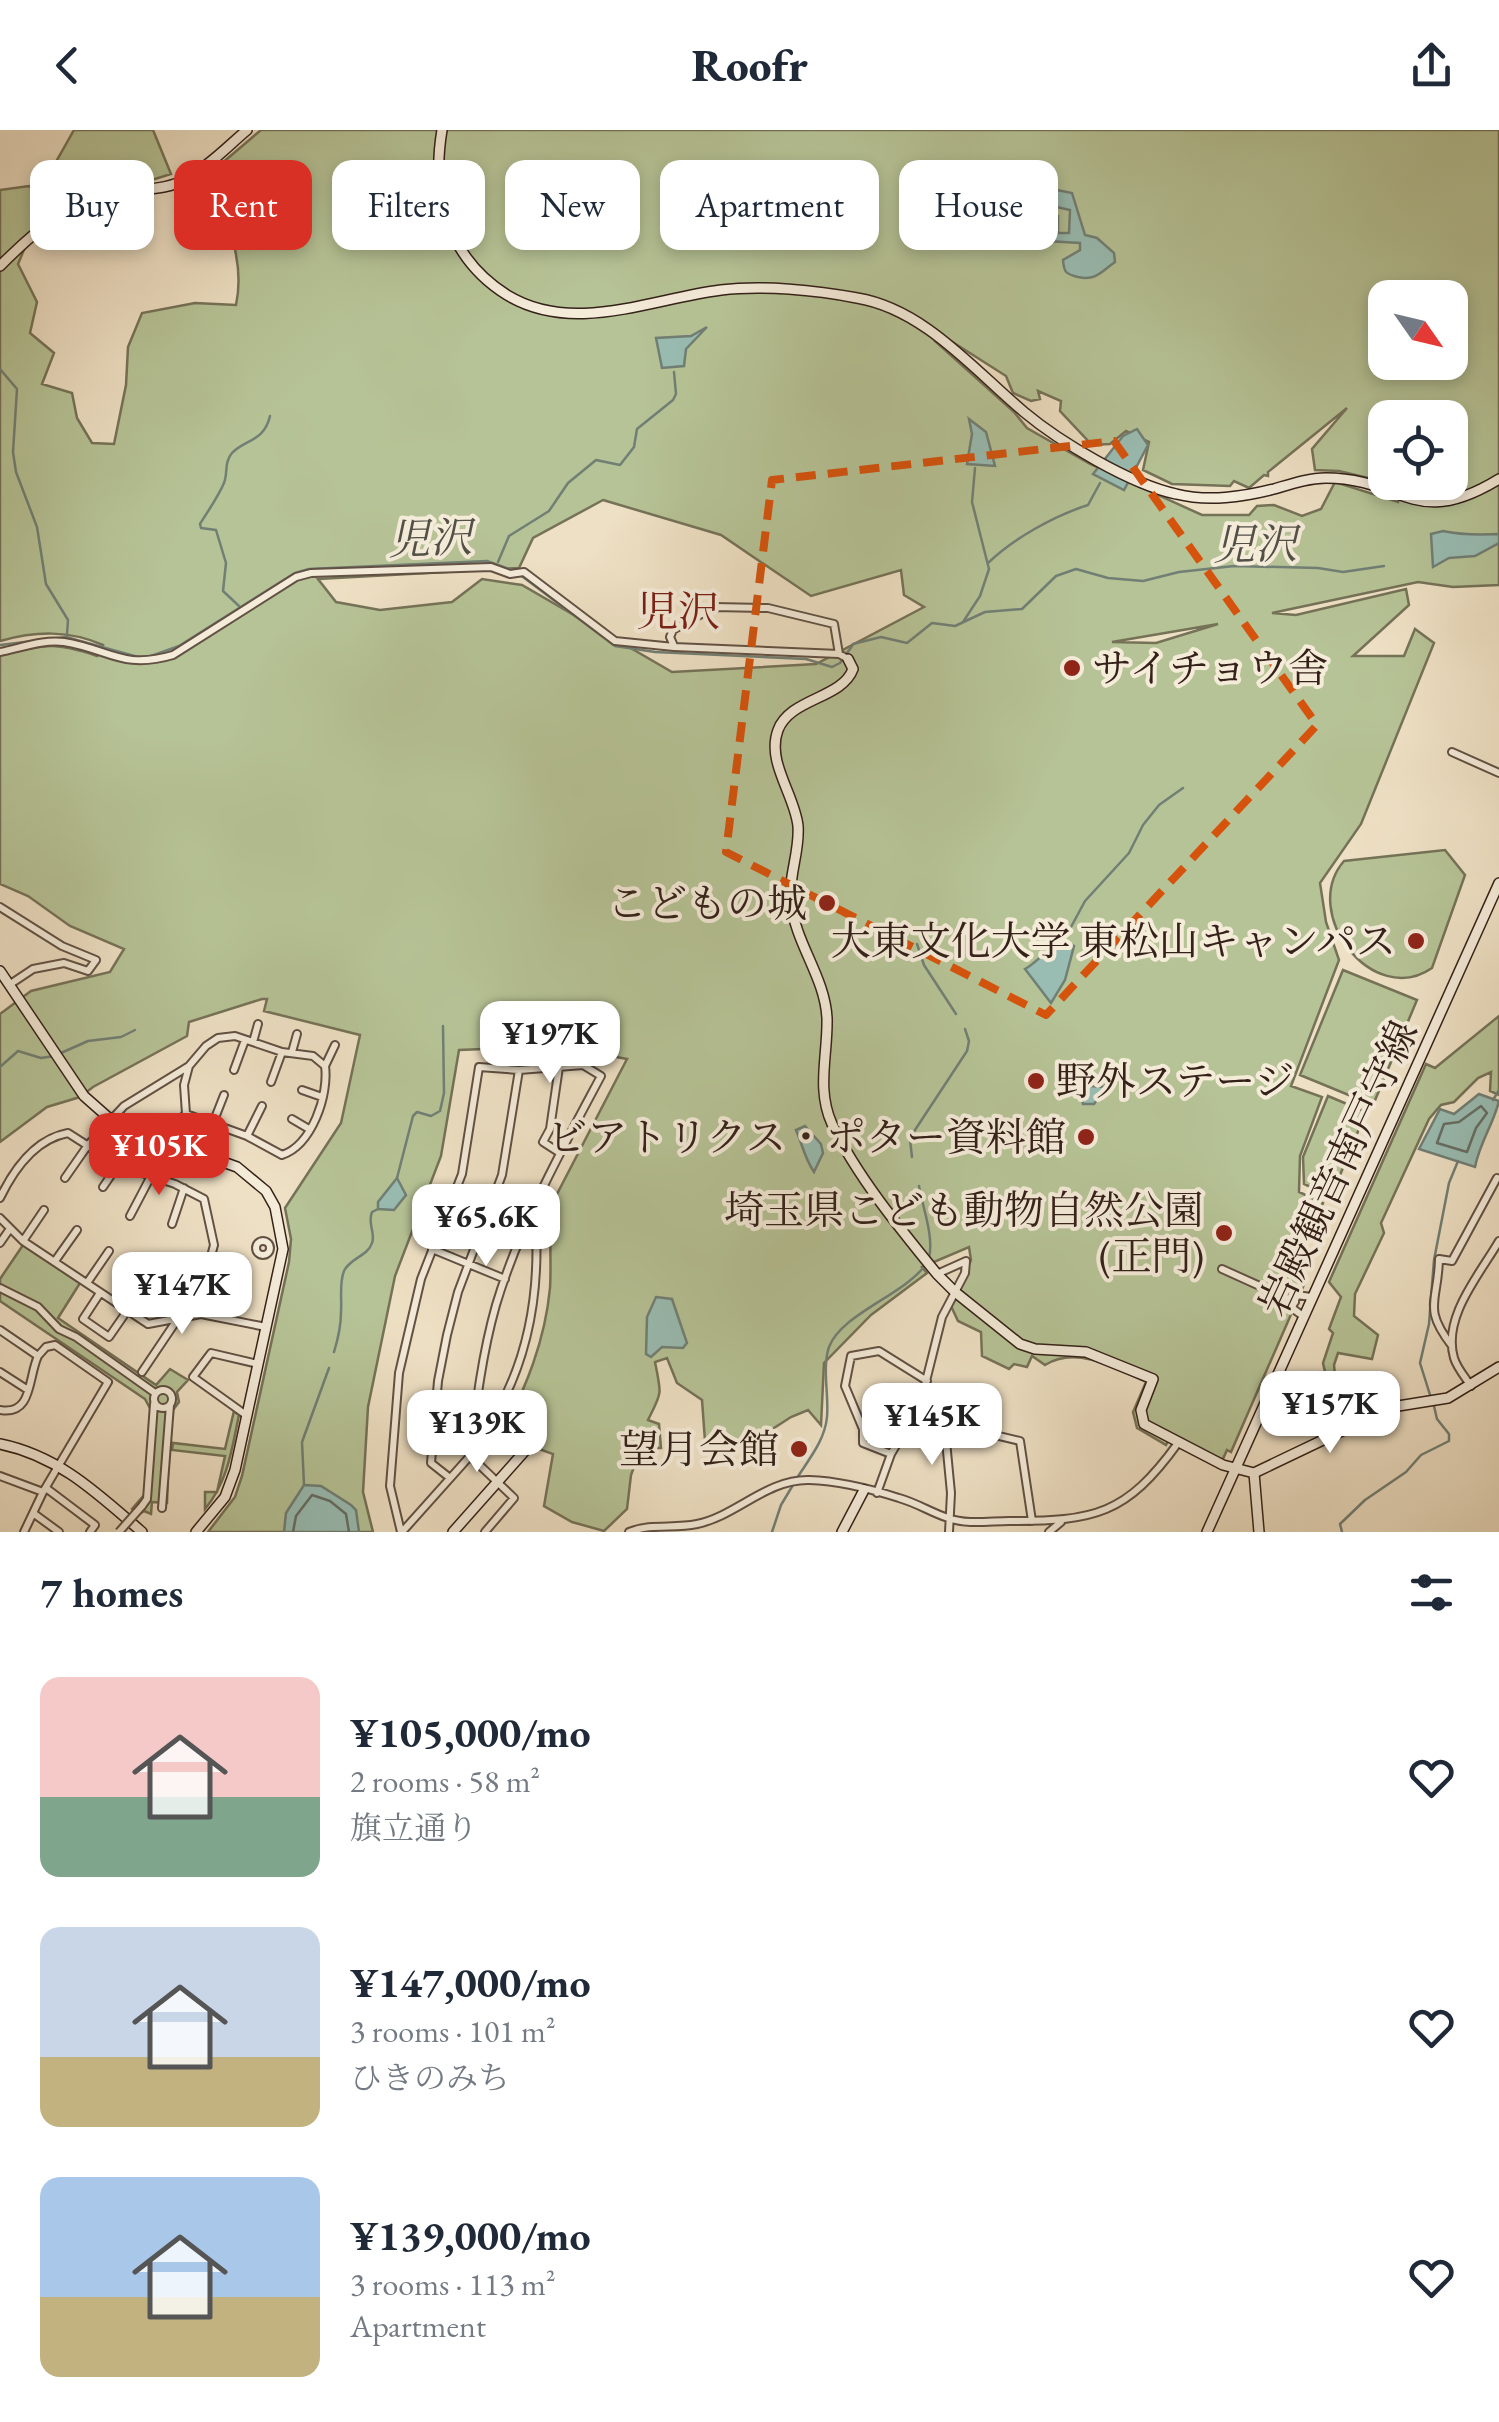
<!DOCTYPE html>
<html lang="en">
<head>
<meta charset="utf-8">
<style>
	body { margin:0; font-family:"EB Garamond","Noto Serif JP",serif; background:#f2f2f3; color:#1f2937; height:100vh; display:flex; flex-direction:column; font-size:38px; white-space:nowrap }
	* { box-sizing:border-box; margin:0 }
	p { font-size:32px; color:#747a83 }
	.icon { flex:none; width:55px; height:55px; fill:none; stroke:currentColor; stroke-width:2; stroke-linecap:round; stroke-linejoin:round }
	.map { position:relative; height:1402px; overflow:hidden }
	.side { display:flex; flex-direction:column; background:#fff; flex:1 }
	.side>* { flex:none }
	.hud { position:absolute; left:30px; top:30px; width:1440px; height:90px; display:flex; gap:20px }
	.needle { width:65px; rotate:124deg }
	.controls { position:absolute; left:1368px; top:150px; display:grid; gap:20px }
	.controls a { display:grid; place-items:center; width:100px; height:100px; border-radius:20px; background:#fff; box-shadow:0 5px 15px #0003; font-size:50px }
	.price { position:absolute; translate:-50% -85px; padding:0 22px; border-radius:20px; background:#fff; color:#222; font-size:32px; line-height:65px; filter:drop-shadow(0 2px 5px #0008) }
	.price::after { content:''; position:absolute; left:50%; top:60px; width:30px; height:22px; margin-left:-15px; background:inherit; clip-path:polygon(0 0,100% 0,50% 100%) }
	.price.on { background:#d93025; color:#fff }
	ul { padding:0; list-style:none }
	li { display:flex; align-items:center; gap:30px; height:250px; padding:0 40px }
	li span { display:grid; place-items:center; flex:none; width:280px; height:200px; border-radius:20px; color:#555 }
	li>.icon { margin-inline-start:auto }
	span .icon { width:120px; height:120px; fill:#fffc; stroke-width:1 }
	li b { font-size:42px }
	h2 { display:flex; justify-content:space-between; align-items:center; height:120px; padding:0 40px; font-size:42px }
	.tag { padding:0 35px; border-radius:20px; background:#fff; box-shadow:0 5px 15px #0003; font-size:35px; line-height:90px }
	.tag.on { background:#d93025; color:#fff }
	header { display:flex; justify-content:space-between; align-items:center; height:130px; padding:0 40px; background:#fff; font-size:45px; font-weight:800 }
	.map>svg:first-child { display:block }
</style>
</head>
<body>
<header><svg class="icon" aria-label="back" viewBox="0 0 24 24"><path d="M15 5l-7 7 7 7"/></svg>Roofr<svg class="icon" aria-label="share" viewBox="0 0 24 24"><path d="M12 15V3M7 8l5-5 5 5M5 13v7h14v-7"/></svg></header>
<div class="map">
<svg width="1499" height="1402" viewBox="0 0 1499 1402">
	<rect width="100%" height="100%" fill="#eee0c4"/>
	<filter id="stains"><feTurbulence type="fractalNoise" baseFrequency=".002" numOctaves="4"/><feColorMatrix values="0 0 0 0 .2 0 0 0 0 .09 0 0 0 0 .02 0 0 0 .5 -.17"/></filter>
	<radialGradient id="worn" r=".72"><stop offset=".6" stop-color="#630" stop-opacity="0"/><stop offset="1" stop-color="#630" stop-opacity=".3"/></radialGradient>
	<!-- green -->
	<path fill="#b6c396" stroke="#757258" stroke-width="2.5" fill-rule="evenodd" d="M74,0H153L171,44L57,80L38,53L53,37Z
		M261,0H1499V455L1453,457L1418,452L1272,483L1296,485L1406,459L1409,475L1353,526H1404L1415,499L1434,513L1361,694L1320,753L1326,792L1339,830L1291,956L1322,967L1300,1026L1299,1062L1323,1073L1292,1142L1306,1150L1231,1322L1227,1320L1222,1331L1170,1307L1166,1315L1137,1298L1133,1282L1146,1252C1116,1238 1076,1215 1045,1235L1032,1226L1027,1237L1014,1234L1009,1239L982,1226L981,1202L958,1191L951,1176L971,1130L969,1117L922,1137L927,1143L871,1185L824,1233L821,1295L808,1280L791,1287L757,1309L705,1311L702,1270L677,1253L667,1228L655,1232C662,1266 662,1262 648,1290L659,1294L661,1318H641L631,1345L627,1379L604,1401L572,1392L544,1376L553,1324L501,1305C526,1258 545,1211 550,1158C552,1126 547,1096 556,1066L627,929L557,916L459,920L441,1026L395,1146L368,1277L363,1362L373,1402H208L235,1367L242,1346L289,1132L291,1109L285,1078L341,993L360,905L264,881L267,869H262L189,892L187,906L93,957L80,967L47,977L0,1012V884L31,861L110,842L124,819L70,796L28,766L0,754V525C44,515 53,511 97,526L103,515C69,500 36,501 0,511V60L29,56L45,69V87L34,96L18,134L37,172L30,203L54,223L42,254L72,263L77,288L92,313L114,314L126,255L128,217L142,183L195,173L236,175C246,129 225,86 208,45ZM1385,168H1450V232H1385ZM940,204L1006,246L1013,263L1031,271L1040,269L1038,261L1061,271L1060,281L1092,315L1110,314L1126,301L1149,312L1143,340L1172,354L1230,356L1234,351L1249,358L1264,345L1268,346V342L1347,278L1312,319L1315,340L1339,341L1385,352V288H1450V352H1386L1401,356L1398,372L1335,352L1321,379L1302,386L1274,375L1257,376L1249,385H1202L1090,334L1027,298L1014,282L935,211ZM603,370L721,405L811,466L901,440L904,465L924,477L816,534L672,542L522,455L482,449L452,472L380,480L336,472L318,449L519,438L533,408ZM1218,494L1156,513L1112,512Z
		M1445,720L1465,745L1432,838C1373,879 1299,783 1344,731Z
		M1343,840L1417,870L1373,975L1300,945Z
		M1499,886V965L1490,961L1491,942L1478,948L1454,972L1441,975L1429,989L1381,1093L1384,1103L1355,1164L1354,1186L1378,1205L1372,1229L1338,1223L1334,1235L1338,1276L1299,1294L1293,1282L1299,1268H1304L1308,1255H1328L1323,1233L1333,1203L1329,1199L1341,1167L1329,1152L1426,934L1435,938Z
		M1328,966L1366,982L1331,1067L1304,1054L1303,1027Z
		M23,1115L80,1153L58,1188L156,1255L170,1239L188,1250L177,1262L179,1272L170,1284L167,1373L152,1372L151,1384L144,1381L138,1385L132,1379L145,1364L152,1282L145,1269L0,1171V1149Z
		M234,1281L239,1285C232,1318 228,1352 205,1379V1362H217L225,1326L172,1320L173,1313L225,1319Z"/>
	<!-- water -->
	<path fill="#99bdb3" stroke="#717f75" stroke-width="2.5" d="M1047,58L1072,63L1085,105L1097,108L1114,123L1115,132C1101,142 1096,151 1078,147C1066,144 1064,143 1063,130L1080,120V113L1046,111L1036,99V88L1046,82L1058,86V103H1069L1070,80L1048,75L1038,68Z
		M707,197L686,219L684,236L662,238L656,208L691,206Z
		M969,289L986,302L995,336L967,334L972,304Z
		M1137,299L1148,315L1124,360L1093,344L1123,306Z
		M1443,401C1461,405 1480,405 1499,404V413L1475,426L1449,428L1433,437L1431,404Z
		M1064,810L1074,816L1065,850L1051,873L1025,839C1040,831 1051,813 1064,810Z
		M1117,939L1124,943C1116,957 1102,961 1094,974H1083L1079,950L1085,948L1090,956L1104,957L1112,943Z
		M1479,964L1499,971C1493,995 1480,1012 1475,1037L1419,1019L1440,979L1454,984Z
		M805,996L821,1014L823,1023L814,1042C804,1027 803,1016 796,1000Z
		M397,1048L406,1065L394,1080L378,1079V1072Z
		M656,1167L672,1169L687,1213L683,1218L662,1217L651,1227L646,1224L647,1187Z
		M304,1355L321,1356L351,1375L356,1380L359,1402H284L286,1383Z"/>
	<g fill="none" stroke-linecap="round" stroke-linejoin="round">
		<!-- shore -->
		<path stroke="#666f66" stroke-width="2.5" d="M1481,976L1487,983L1476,998L1467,1022L1437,1013L1444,994L1459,992Z
			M293,1402L296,1386L312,1365L330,1371L346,1384L349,1402"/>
		<!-- stream -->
		<path stroke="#717f75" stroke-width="2.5" d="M0,239L17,259L13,322L16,342L37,397L46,454L68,490L67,504
			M498,432L509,406L549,381L568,353L596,330L620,335L634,317L637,299L673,270L676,264L674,242
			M988,433C1014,408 1054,386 1088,375L1100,353
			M519,444L615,516L655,522L806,529L832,537L840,533L852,516
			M239,476L223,461L226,433L216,400L201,398L200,394C208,381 218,367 224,353C228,343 224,332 232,323C245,309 264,312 270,286
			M963,492L980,466L989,439L972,372L975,338
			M853,514L881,507L907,513L932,493L955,496L985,482L1022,479L1056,446L1076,439L1108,448L1143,451L1179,442L1234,436L1318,438L1343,442L1384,436
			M0,515L66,507L138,527
			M151,526L179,516L295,443L309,439L487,431L512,440
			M1064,810L1085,771L1129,723L1143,695L1159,675L1183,658
			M917,814L924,835L956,884
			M61,923L88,911L121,907L135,900
			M0,937L18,921L41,928L54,926
			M1493,970L1499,960
			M912,1027L910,1010L915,1000L967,921L969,911L965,899
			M397,1048L413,986L417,982L431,986L440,981L444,963L443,896
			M919,1056C923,1079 934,1106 929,1128
			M334,1222C338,1209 341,1196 341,1182C342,1169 339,1153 344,1141C350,1128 368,1126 372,1113C376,1103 367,1094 372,1082L378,1079
			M1431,1268L1420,1233L1429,1194L1434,1130L1449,1053L1458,1031
			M797,1348C809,1329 825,1310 827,1287C829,1265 822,1238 829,1217C841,1185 900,1166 923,1138
			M304,1355L302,1312L329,1238
			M772,1402L781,1375L793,1355
			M1342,1402L1340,1394L1365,1370L1406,1342L1421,1325L1449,1311V1304L1437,1289L1434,1276"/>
		<!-- street casing -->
		<g stroke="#625144" stroke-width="10">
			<path id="street" d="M674,516L670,507L673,500L714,477L768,478L834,494L839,524
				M0,522C20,518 44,509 64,512C109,519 122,540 173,525L296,447L311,443L491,437L510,444L524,442L615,511L674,517L839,524L848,529
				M1452,622L1499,643
				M0,777L62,816L96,830L88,841L64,833L33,839L9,855
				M253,912L258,894
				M292,922L297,904
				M325,936L335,915
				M559,937L550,999L543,1012L560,1023
				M234,940L245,910
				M271,952L282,922
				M302,960L322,967
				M292,989L309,999
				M213,993L224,965
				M247,1006L262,976
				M165,1011L171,997L186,984
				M65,1048L88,1015L124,976L189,936L206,916L218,908L235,906L282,922L313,926L325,936C329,965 312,1015 282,1025L247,1006L186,984L184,955L189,936
				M103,1057L118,1035
				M0,1068C13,1041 35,1009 68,1003L118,1035L175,1054L204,1069L214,1115L211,1126L197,1134L139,1147L119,1174
				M130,1086L151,1046
				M0,1088L23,1111L148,1194L201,1184L266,1197
				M172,1094L184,1058
				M256 1118a7 7 0 1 1 14 0a7 7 0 1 1-14 0Z
				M23,1111L44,1080
				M0,1113L9,1100
				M432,1119L505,1149
				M55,1131L77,1100
				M1222,1139L1295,1172
				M87,1153L109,1121
				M0,1158L38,1177L59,1199L76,1207L155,1263
				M100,1163L83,1189L109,1207L127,1181
				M1303,1186L1292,1178L1297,1165L1311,1167
				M0,1200L38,1226L46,1217L55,1215L108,1252L43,1362L24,1402
				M1452,1216C1422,1177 1438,1173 1439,1129L1452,1131L1497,1048
				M0,1242L28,1260
				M142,1242L177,1190
				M1471,1256C1465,1247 1457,1238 1454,1228C1442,1187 1480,1144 1499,1111
				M154 1269a9 9 0 1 1 18 0a9 9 0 1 1-18 0Z
				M0,1280C33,1286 28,1247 38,1226
				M475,1281L497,1282C529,1225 539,1163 536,1099L528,1095
				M246,1285L193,1247L211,1223L258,1234
				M891,1324L863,1313V1299L845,1256L851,1226L879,1221L927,1251
				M0,1346L43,1362
				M450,1348L431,1333L438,1251L447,1205L458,1162L502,1045L519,940
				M46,1358L95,1395L90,1402
				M877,1363L891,1324L920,1275L942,1187L965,1143L966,1131L937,1144
				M142,1376L147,1369L154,1274
				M162,1378L170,1275
				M33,1383L59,1402
				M401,1402L390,1356L399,1243L421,1149L462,1044L479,937L519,940L583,935L601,946C562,1019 520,1095 496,1175C482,1224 476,1275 470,1326L514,1368L485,1402
				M402,1402L470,1326
				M629,1402C652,1393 673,1399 697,1394C736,1386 767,1349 809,1350C839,1351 871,1359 899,1368C917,1373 932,1383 948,1388C967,1395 990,1391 1009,1391C1095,1391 1126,1385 1178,1313
				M949,1402L951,1363L946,1311L949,1294L1020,1311L1032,1391
				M1049,1402L1061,1392"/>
		</g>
		<!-- secondary casing -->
		<g stroke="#342119" stroke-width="12">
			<path id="secondary" d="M442,0C431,65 448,128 507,165C573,205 650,169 721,160C763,155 815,160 857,168C924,179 974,240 1024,282C1060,312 1130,354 1176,364C1209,372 1242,367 1274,359C1291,354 1308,348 1326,348C1403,348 1414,401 1499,349
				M0,136C36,100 65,74 118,63C141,58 165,61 186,49C208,37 228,16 247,0
				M848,529L853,539C842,569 790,568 778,600C766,632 795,665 798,696C800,722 788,746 791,772C795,813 825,847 827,888C828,925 816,959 832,994C856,1045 901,1100 937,1144L955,1162L1020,1214L1035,1219L1086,1222L1153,1249L1141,1280L1144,1294L1223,1335L1254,1343L1392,1277L1448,1268L1499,1237
				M0,841L84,966L110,989L126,997L237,1037L266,1061L275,1077L283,1119L235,1340L225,1367L196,1402
				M0,1314C59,1326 98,1364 142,1402
				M1254,1343L1259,1402
				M453,1402L531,1314
				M842,1402L864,1360
				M1207,1402L1499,753"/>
		</g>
		<!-- street -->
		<use href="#street" stroke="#f4ebd9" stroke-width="6"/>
		<!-- secondary -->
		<use href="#secondary" stroke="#f4ebd9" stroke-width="9"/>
		<!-- street-bridge casing -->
		<g stroke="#625144" stroke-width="10" stroke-linecap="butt">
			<path id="street-bridge" d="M119,1402L142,1376"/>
		</g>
		<!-- street-bridge -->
		<use href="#street-bridge" stroke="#f4ebd9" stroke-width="6"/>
	</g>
	<!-- marked area -->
	<path fill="none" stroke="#d6530d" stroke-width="8" stroke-dasharray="20 12" stroke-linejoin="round" d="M1114,311L1317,595L1046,885L726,722L772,350Z"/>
	<!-- markers -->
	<g fill="#8f2418" stroke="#f4ebd9" stroke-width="4">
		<circle cx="1072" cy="538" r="10"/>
		<circle cx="827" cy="773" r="10"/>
		<circle cx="1416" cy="811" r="10"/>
		<circle cx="1036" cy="951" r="10"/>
		<circle cx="1086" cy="1007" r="10"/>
		<circle cx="1224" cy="1103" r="10"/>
		<circle cx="799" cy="1319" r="10"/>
	</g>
	<g text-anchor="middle" stroke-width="8" stroke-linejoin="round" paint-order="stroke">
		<!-- poi labels -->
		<g font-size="40" fill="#342119" stroke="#f4ebd9" text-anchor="end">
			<text x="1092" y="552" text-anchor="start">サイチョウ舎</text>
			<text x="807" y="787">こどもの城</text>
			<text x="1396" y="825">大東文化大学 東松山キャンパス</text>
			<text x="1056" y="965" text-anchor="start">野外ステージ</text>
			<text x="1066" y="1021">ビアトリクス・ポター資料館</text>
			<text x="1204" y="1094">埼玉県こども動物自然公園<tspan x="1204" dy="46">(正門)</tspan></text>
			<text x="779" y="1333">望月会館</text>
		</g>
		<!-- street labels -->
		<g font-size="40" fill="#342119" stroke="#f4ebd9">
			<text transform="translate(1338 1038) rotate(-65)" y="14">岩殿観音南戸守線</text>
		</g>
		<!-- water labels -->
		<g font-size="42" font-style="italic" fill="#525047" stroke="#f4ebd9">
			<text transform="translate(430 408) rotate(-2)" y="15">児沢</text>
			<text transform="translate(1255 414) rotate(-1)" y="15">児沢</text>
		</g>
		<!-- neighbourhood labels -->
		<g font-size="42" fill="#7a1f14" stroke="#f4ebd9">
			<text x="678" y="496">児沢</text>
		</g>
	</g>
	<rect width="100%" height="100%" filter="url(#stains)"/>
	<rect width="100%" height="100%" fill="url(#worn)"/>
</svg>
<div class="controls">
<a><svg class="needle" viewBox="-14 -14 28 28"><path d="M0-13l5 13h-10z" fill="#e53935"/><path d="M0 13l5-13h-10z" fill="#747a83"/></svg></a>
<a><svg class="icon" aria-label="locate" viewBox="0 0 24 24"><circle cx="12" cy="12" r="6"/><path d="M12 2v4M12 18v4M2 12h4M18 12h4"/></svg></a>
</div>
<b class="price" style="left:550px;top:956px">¥197K</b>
<b class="price on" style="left:159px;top:1068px">¥105K</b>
<b class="price" style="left:486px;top:1139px">¥65.6K</b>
<b class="price" style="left:182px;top:1207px">¥147K</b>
<b class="price" style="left:1330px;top:1326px">¥157K</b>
<b class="price" style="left:932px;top:1338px">¥145K</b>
<b class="price" style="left:477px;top:1345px">¥139K</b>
<div class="hud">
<a class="tag">Buy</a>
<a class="tag on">Rent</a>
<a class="tag">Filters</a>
<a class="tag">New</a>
<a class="tag">Apartment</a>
<a class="tag">House</a>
</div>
</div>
<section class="side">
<h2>7 homes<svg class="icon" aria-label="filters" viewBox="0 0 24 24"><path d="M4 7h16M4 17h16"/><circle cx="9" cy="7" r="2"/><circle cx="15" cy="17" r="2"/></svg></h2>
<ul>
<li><span style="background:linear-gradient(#f6c9c9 60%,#7fa58c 0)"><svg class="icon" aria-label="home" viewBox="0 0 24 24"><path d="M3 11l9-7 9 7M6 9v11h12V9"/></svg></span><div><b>¥105,000/mo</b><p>2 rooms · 58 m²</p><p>旗立通り</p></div><svg class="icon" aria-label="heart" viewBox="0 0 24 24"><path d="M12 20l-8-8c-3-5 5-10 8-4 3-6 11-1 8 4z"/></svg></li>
<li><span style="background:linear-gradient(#c9d6e8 65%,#c2b280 0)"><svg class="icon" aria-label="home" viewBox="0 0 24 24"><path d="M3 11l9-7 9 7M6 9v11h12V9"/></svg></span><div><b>¥147,000/mo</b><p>3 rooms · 101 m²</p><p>ひきのみち</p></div><svg class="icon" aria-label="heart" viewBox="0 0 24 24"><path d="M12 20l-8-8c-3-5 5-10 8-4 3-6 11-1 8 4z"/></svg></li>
<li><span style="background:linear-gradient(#a9c7e8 60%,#c2b280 0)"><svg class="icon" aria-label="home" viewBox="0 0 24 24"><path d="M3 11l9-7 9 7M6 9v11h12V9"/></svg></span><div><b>¥139,000/mo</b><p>3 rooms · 113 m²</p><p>Apartment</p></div><svg class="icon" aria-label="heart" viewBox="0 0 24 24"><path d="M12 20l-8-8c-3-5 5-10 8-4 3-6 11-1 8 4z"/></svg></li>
</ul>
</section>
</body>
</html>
